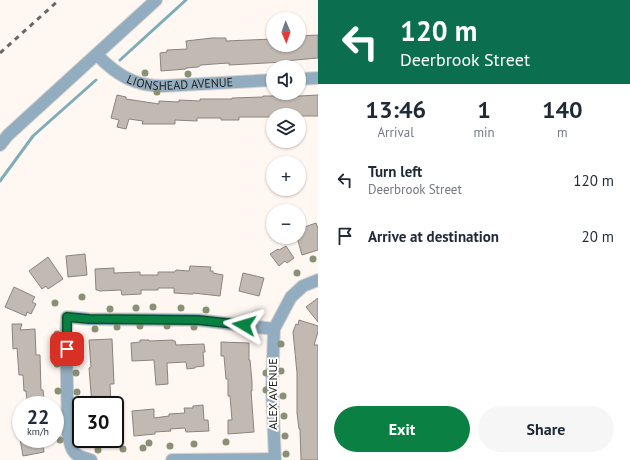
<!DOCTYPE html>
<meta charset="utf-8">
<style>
:root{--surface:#fff;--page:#f6f6f7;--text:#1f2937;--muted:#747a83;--accent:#0b8043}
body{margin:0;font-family:"PT Sans",sans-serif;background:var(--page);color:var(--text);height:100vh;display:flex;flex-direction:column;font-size:15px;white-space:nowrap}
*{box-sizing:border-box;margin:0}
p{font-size:13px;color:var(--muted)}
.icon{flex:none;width:22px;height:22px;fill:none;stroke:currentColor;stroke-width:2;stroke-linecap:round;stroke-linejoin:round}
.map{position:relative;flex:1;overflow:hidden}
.sheet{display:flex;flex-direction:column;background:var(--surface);width:312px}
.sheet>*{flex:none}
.hud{background:#0b6e4f;color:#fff;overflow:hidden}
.needle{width:26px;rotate:178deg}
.fabs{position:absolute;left:266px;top:12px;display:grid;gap:8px}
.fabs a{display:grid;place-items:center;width:40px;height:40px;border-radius:50%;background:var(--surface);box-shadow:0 1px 3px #0004;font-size:20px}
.speed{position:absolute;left:12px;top:396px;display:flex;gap:8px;font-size:20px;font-weight:700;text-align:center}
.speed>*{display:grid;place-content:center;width:52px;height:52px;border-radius:50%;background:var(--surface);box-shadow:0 1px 3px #0004;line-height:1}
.speed small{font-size:10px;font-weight:400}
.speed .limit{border:2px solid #111;border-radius:6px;background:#fff;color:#111}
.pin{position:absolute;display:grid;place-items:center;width:34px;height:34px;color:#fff;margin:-17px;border-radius:8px;box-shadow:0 2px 6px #0006}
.me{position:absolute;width:44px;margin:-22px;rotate:277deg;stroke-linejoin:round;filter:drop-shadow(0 0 3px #0008)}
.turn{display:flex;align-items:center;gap:14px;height:84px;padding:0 16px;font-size:18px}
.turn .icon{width:52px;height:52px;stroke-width:2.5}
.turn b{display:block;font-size:28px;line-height:34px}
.eta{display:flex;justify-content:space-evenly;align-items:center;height:68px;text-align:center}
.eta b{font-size:24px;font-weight:800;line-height:28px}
.button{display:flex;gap:8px;margin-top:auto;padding:8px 16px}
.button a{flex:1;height:46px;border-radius:24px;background:var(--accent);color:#fff;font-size:16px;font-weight:800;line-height:46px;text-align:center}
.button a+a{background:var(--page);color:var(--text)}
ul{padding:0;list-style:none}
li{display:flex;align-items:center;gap:12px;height:56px;padding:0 16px}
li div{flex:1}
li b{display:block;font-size:15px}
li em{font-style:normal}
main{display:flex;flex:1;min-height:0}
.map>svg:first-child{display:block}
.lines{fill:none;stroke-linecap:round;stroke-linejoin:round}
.stream{stroke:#7eacb8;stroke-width:3}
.building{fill:#c2b9b3;stroke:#8c837e}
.minor-casing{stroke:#dcd5d0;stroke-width:14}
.minor{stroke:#92adbf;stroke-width:12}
.rail{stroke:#6b6663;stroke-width:3;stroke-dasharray:5 5;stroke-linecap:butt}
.tree{fill:#899076}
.route-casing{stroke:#07532c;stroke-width:10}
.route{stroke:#0b8043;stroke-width:7}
.labels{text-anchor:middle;stroke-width:4;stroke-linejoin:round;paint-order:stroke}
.street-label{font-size:12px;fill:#262220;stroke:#fff}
</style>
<main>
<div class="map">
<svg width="318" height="460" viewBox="0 0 318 460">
<rect width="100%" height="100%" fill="#fff7f2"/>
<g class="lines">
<g class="stream">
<polyline points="120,60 186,0"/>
<polyline points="0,181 33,136 96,80"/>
</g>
</g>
<g class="building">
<polygon points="318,35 318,58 284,61 284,62 229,65 229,63 214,64 201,65 198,67 186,68 186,69 161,71 160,53 167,52 167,50 187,49 186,41 212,38 226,38 226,41 273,39 273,45 299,45 299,36"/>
<polygon points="117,95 126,97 126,99 159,104 159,101 179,102 179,100 200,101 200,99 232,99 232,98 263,97 263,96 281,96 281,97 318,95 318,116 299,116 299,115 273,115 273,117 239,117 239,120 221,120 221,118 197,118 197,121 175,120 175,124 142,124 143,121 129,119 126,129 117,127 119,120 111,118"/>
<polygon points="316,223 318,229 318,250 302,255 297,237 299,237 299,229"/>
<polygon points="286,246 294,258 287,263 285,261 279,266 270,254 278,249 279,250"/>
<polygon points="85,254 87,275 68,277 66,256"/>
<polygon points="48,257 63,279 48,289 46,286 42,289 29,271"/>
<polygon points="190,266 211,267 210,271 213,271 213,273 223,275 220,296 193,293 193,294 189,294 174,293 174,288 158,288 158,290 141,290 141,294 122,295 121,290 99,291 98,290 96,290 95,269 114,268 114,273 140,272 140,275 158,275 158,272 175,272 176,270 189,271"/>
<polygon points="243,273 264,278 259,296 239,291"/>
<polygon points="14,287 35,297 32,302 36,304 31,314 27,312 26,316 5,307"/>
<polygon points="318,298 318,322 306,307"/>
<polygon points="299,320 318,326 318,332 314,345 318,345 318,460 301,460 300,429 299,429 297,413 297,373 293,332 296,324 298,325"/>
<polygon points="12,324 22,324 20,330 35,329 36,355 40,355 41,390 43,390 44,399 27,400 26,391 24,391 23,375 19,375 17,348 13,349"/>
<polygon points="112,339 114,384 110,384 111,405 92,405 89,368 91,367 89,340"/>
<polygon points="140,340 149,340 149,341 173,340 173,341 175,341 176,345 204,344 205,352 203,352 204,366 195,367 195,368 187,369 186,362 167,363 168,384 156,385 154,360 132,361 131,343 140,342"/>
<polygon points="221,342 249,343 249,360 250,360 252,382 252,391 251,391 254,432 228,434 228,420 232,420 230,396 228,396 228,379 226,379 224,356 221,356"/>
<polygon points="203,405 204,420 208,420 209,431 186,432 185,428 170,429 171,431 155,432 155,434 134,436 132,411 154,409 154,418 169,416 169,414 185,413 184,408 193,408 193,406"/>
<polygon points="20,439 42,439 44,452 23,456"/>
</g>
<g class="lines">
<defs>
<g id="minor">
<path id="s1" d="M97,55c20,20 37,31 66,31l110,-6"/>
<polyline points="299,79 318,78"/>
<polyline points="0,145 8,135 156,0"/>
<path d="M91,460c-19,-5 -19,-8 -23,-26l-2,-99 1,-18 22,2 109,1 76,9"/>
<polyline points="172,460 274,459"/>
<polyline points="275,460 272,388 274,329 291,297 303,286 318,280"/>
</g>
</defs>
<use href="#minor" class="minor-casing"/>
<use href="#minor" class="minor"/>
<polyline class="rail" points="0,53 59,0"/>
</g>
<g class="tree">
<circle cx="145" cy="73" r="3.5"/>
<circle cx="188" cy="74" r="3.5"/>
<circle cx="157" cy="92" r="3.5"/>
<circle cx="313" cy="259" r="3.5"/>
<circle cx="297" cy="273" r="3.5"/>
<circle cx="82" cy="297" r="3.5"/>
<circle cx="55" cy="303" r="3.5"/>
<circle cx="153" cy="307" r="3.5"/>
<circle cx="136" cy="308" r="3.5"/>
<circle cx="181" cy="308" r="3.5"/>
<circle cx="110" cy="309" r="3.5"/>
<circle cx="206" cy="310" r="3.5"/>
<circle cx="140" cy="326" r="3.5"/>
<circle cx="167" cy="326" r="3.5"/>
<circle cx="117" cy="327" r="3.5"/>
<circle cx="194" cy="327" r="3.5"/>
<circle cx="95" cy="329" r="3.5"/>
<circle cx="57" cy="334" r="3.5"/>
<circle cx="281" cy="344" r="3.5"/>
<circle cx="74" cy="347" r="3.5"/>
<circle cx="57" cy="364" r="3.5"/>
<circle cx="281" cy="371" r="3.5"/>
<circle cx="76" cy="373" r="3.5"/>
<circle cx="266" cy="373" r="3.5"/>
<circle cx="266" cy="390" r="3.5"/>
<circle cx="58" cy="391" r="3.5"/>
<circle cx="77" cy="392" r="3.5"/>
<circle cx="283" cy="396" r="3.5"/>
<circle cx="59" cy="413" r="3.5"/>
<circle cx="284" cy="416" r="3.5"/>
<circle cx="285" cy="436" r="3.5"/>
<circle cx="60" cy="440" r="3.5"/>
<circle cx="226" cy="442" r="3.5"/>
<circle cx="149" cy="443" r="3.5"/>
<circle cx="194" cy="444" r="3.5"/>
<circle cx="170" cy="446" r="3.5"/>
<circle cx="143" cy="448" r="3.5"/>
<circle cx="123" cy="449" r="3.5"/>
<circle cx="98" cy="450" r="3.5"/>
<circle cx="286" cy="454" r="3.5"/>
</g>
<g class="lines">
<defs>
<polyline id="route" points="67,349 67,317 89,319 198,320 244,325"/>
</defs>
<use href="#route" class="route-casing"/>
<use href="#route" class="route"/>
</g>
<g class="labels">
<g class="street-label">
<text dy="4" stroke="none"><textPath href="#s1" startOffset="92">LIONSHEAD AVENUE</textPath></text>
<text transform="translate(273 394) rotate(-90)" y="4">ALEX AVENUE</text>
</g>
</g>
</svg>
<div class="fabs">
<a><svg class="needle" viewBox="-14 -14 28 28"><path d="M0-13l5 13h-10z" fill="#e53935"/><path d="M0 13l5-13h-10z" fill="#747a83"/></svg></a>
<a><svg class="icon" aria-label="sound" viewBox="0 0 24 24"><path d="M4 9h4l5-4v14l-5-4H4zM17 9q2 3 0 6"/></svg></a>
<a><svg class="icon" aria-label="layers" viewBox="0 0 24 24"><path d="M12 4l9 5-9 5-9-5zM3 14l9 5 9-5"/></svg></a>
<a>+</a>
<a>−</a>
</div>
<div class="speed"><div>22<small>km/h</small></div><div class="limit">30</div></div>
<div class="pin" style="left:67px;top:349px;background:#d93025"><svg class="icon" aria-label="arrive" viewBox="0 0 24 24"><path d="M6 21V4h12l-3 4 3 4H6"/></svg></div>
<svg class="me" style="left:244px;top:325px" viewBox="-20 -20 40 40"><path d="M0-17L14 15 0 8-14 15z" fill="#0b8043" stroke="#fff" stroke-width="4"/></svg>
</div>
<section class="sheet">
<div class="hud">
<div class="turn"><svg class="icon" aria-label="left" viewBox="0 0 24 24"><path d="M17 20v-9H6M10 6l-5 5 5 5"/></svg><div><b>120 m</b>Deerbrook Street</div></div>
</div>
<div class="eta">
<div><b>13:46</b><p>Arrival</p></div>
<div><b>1</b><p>min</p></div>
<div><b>140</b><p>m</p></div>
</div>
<ul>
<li><svg class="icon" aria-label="left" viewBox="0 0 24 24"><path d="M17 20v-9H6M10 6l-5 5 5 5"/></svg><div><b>Turn left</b><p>Deerbrook Street</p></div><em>120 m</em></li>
<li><svg class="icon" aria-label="arrive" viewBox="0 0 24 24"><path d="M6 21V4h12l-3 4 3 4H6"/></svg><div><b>Arrive at destination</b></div><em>20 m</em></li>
</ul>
<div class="button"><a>Exit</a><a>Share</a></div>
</section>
</main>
